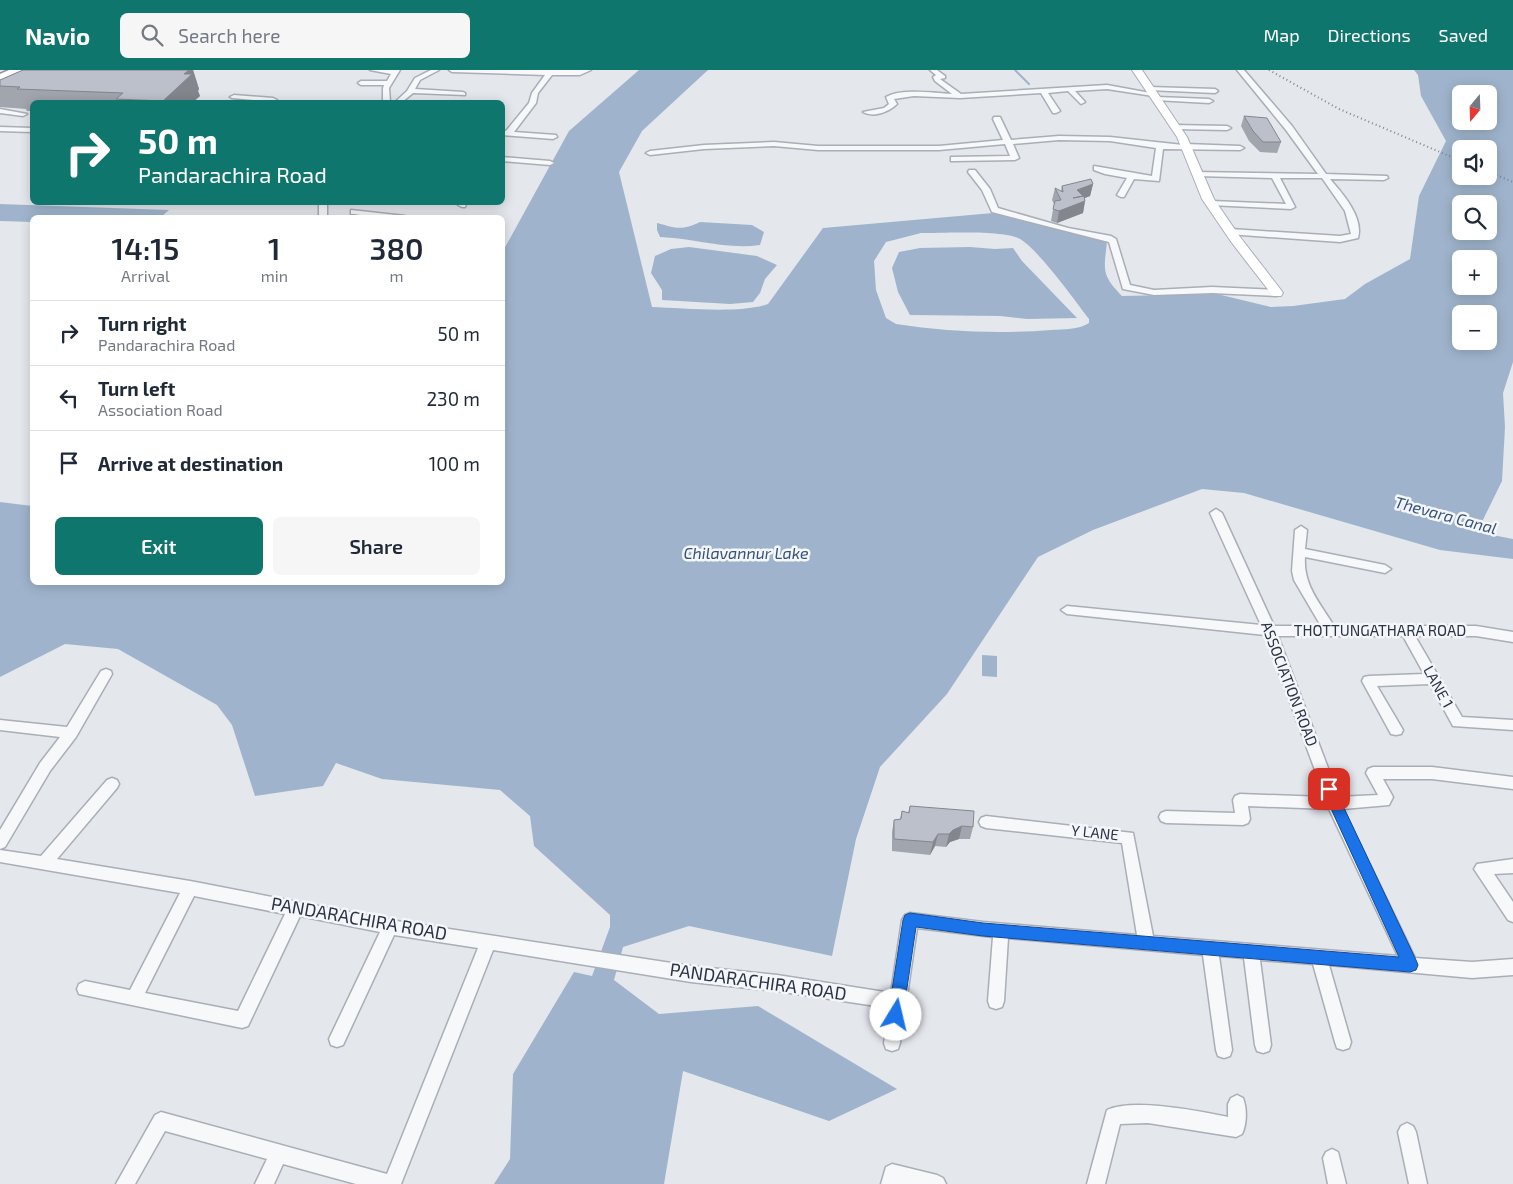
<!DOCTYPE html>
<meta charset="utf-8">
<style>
:root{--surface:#fff;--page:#f6f6f7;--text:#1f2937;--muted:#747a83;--line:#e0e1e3;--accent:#0f766e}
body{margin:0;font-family:"Exo 2",sans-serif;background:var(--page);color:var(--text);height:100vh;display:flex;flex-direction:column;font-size:19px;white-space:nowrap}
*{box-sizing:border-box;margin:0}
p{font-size:16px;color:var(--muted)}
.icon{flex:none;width:28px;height:28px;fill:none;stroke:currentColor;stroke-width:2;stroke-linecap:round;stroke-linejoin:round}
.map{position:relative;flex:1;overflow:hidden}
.side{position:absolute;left:30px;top:145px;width:475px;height:370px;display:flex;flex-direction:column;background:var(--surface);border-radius:8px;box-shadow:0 2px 12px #0003}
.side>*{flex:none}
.hud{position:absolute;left:30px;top:30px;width:475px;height:105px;border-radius:8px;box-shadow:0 2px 12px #0003;background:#0f766e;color:#fff;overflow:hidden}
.needle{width:32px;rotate:199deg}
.controls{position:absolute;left:1452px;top:15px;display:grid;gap:10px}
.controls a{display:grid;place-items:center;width:45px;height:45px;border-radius:8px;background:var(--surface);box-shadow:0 2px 12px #0003;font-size:25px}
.pin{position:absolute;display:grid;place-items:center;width:42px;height:42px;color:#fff;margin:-21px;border-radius:10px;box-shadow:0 2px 8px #0006}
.me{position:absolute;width:55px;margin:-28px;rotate:9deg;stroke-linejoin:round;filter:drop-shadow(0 0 4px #0008)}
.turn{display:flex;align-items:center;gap:18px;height:105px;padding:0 25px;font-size:22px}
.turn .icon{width:65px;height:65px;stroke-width:2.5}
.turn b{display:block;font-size:35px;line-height:42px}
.eta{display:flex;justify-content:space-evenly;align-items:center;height:85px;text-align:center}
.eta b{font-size:30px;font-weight:600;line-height:35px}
.button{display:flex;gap:10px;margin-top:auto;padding:10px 25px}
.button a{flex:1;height:58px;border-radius:8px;background:var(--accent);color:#fff;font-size:20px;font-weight:600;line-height:58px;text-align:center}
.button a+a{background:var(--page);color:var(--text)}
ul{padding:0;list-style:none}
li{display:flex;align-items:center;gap:15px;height:65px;padding:0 25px;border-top:1px solid var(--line)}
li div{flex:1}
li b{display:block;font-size:19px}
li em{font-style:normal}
header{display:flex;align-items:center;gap:30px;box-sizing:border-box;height:70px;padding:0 25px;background:var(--accent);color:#fff}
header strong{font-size:24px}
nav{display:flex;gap:28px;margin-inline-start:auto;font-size:18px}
.search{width:350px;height:45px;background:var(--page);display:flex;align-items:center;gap:12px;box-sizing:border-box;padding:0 18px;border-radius:8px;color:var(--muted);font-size:19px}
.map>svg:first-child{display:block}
.water{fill:#9fb4cc;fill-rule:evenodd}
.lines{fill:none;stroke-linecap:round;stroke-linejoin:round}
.stream{stroke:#9fb4cc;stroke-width:2}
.street-casing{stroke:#a9aeb7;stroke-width:3}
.secondary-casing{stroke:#a9aeb7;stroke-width:2}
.highway-casing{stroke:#8b94a3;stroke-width:3}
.street{fill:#f7f8fa;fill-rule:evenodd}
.secondary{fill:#fff;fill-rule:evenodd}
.highway{fill:#fff;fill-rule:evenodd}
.rail{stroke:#7d8696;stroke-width:2;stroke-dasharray:1 3;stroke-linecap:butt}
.wall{fill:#a1a5ae}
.shaded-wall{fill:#83868d}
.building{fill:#bbc0ca;stroke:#83868d}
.route{fill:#1a73e8;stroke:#114b97}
.labels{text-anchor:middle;stroke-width:5;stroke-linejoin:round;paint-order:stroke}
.street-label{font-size:15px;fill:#2b3445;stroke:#f4f6f9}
.water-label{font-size:16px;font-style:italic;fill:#34527a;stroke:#f4f6f9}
.near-street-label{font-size:18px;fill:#2b3445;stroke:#f4f6f9}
</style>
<header>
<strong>Navio</strong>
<div class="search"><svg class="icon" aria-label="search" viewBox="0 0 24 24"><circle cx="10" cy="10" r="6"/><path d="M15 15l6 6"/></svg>Search here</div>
<nav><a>Map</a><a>Directions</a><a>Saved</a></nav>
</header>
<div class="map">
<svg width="1513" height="1114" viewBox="0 0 1513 1114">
<rect width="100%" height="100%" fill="#e4e7ec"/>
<g class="water">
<path d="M639,0h69l-66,61 -23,41 33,135c30,1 89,7 116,-3l55,-76 170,-15 114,28c-3,30 -6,33 15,55l95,-2 54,13 22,-1 52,-7 20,-15 45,-25 9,-63 27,-55 -25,-45 -3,-21 -4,-5h99v292l-10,31 2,34 -3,54 -25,51 36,7v20l-73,-9 -196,-57 -42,-4 -109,41 -55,27 -91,137 -67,73 -24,72 -24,117 -143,-30 -66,21 -9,33 45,34 99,-8 139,83 -68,32 -146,-50 -19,113h-170l16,-25 3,-85 61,-102 18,4 18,-49v-12l-76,-69 -4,-30 -30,-26 -118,-11 -46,-16 -13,23 -68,10 -23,-71 -15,-20 -99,-56 -53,-5 -65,33v-175l32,4v76h470l1,-331 66,-120zM1461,24h28v27h-28zM1461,79h28v27h-28zM1461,134h28v27h-28zM921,163c21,0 80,-3 97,5 18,8 58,64 71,81v4c-11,7 -25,6 -38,7 -51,4 -104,2 -155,-6l-10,-6 -10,-28 -2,-29 12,-19zM1461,189h28v27h-28zM1461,244h28v27h-28z"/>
<polygon points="0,134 169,140 161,147 32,148 32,152 0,151"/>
<path d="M700,152l52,3 12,7 -4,13c-33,5 -67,-7 -100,-8l-3,-7v-7c19,5 24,8 43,-1z"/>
<polygon points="689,177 757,186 777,195 765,209 760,223 753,232 730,234 662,230 662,220 651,203 655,186 671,179"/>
<polygon points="970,177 995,179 1013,178 1022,191 1077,248 1027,249 1000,246 910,245 898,222 892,198 899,182 920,178"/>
<polygon points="982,585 997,586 997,607 982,606"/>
</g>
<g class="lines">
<polyline class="stream" points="1015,0 1029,14"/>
<defs>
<g id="street">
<polygon points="370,0 400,0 389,18 390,32 383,32 383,18 384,15 361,15 358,13 361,11 387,11 391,4"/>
<polygon points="431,0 439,0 420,10 415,19 463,22 465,23 465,25 413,23 402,32 395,32 407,21 415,8"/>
<polygon points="449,0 591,0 580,5 552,5 538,23 536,33 514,62 556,65 557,67 553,69 502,65 502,61 506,61 529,33 532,23 545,5 452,2"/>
<path d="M930,0h7l8,6v2l-5,1 21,15 146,-9 49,9 -3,2 -46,-7 -32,2 10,11 -4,2 -13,-13 -20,2 12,18 -4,2h-3l-12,-20 -81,5 -46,-2 -20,3 3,5c-8,8 -24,14 -34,8l21,-4 5,-4 -3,-7c15,-9 49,-4 66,-3l-17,-13 -2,-4 3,-2z"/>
<path d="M1237,0h7l48,56 34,48 61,2 1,2 -4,2 -54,-1c12,14 34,38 28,59l-18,4 -112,-8v-4l3,-1 109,7 11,-2 -6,-23 -23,-33h-42l15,29 -4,2 -82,-4 -1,-2 4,-2 74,3 -14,-26 -75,-2h-3v-4l124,2 -32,-44z"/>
<polygon points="1150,17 1215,19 1218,21 1215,23 1148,20 1147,19"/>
<polygon points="234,25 273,28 277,30 274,32 232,28 230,27"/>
<polygon points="1157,27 1209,29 1213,31 1209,33 1155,30 1155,28"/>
<polygon points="0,39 27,44 23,46 0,43"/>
<polygon points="994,47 1000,47 1011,70 1059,66 1110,67 1183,75 1186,74 1240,76 1244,78 1240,80 1163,79 1159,111 1134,109 1124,127 1121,127 1117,125 1127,108 1105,104 1094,100 1094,96 1152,106 1156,78 1110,71 1059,70 1013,74 1019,88 1015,90 954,91 951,91 951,87 1010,86 1005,74 939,80 818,80 774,76 704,79 650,85 646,83 650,81 704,75 774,72 818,76 939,76 1003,70 993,49"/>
<polygon points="1172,55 1227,56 1231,58 1227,60 1175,59 1171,57"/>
<polygon points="0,57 32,58 32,62 0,61"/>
<polygon points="502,87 550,91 554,93 550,95 502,91"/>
<polygon points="969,100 975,100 990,119 998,138 1068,158 1111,166 1116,169 1130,215 1154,220 1212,217 1277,220 1282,223 1277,226 1212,223 1154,225 1123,219 1109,172 992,142 982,120 968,102"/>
<rect x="319" y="132" width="8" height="16"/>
<polygon points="459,132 467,132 465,137 462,137 458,135"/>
<polygon points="351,140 405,146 409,148 380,148 354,144 351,144"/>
<path d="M1216,439l6,4 52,113h47l-27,-46 -2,-9 3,-41 6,-4 6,4 -2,19 80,16 6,4 -6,4 -80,-16c-2,28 15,46 29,69h142l37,6v10l-37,-6h-61l47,81 51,3v10l-60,-4 -23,-42 -53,2 26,44 -2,4 -5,1 -5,-1 -29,-53 2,-4 5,-1 55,-2 -21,-38h-125l61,161 39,-2 -12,-22 2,-4 5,-2h59l81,10v12l-81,-10h-49l10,18 -4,8 -46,4 72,149 57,4 41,-3v16l-41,3 -143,-13 22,77 -2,6 -6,2 -6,-2 -2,-6 -22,-78 -53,-4 11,85 -2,6 -6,2 -6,-2 -2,-6 -11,-87 -25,-2 13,94 -2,6 -6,2 -6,-2 -2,-6 -13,-95 -195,-17 -4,63 -2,6 -6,2 -6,-2 -2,-6 5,-64 -76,-9 -17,115 -2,6 -6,2 -6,-2 -2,-6 5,-35 -112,-17 -86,-9 -198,-32 -92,234h-45l-73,-20 -9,20h-19l12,-25 -102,-28 -30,53h-19l39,-69 6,-3 226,62 91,-226 -84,-13 -51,110 -6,2 -6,-2 -2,-6 51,-107 -80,-16 -52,110 -6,2 -163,-34 -2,-5 2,-5 6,-3 45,9 50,-97 -180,-31v-12l41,6 66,-76 5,-2 5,2 2,4 -2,4 -60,71 133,22 200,39 301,46 86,9 114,18 11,-73 3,-5 5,-2 73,9 154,13 -15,-92 -136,-15 -5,-2 -2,-4 2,-4 5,-2 147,17 20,103 245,20 -69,-147 -81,-3 2,13 -2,4 -5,2 -77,-2 -5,-2 -2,-4 2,-4 5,-2 69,2 -2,-13 2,-4 5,-2 85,3 -60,-162 -198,-21 -6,-4 6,-4 194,19 -51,-112zM194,826l91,18 -47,97 -93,-18z"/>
<polygon points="106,599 111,601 112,604 76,667 50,701 5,777 0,779 0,760 40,693 60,667 0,660 0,650 67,657 101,601"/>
<polygon points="1513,789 1513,803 1494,804 1513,832 1513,852 1508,850 1474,799 1477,794"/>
<path d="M1237,1025l6,3c4,10 4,26 -1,36l-6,3 -88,-14 -28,1 -15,60h-18l20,-74c27,-12 91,1 121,7v-13l3,-6z"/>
<polygon points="1407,1053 1413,1056 1416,1062 1427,1114 1409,1114 1398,1062 1401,1056"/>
<polygon points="1332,1079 1338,1082 1346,1114 1328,1114 1323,1088 1326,1082"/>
<polygon points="892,1094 937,1105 943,1108 946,1114 881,1114 886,1097"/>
</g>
<polygon id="secondary" points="1132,0 1142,0 1187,67 1214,129 1240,167 1281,220 1283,223 1281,226 1273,226 1232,173 1202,129 1177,67"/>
<polygon id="highway" points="9,0 24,0 0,13 0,4"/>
</defs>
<use href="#street" class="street-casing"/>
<use href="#secondary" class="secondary-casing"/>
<use href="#highway" class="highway-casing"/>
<use href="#street" class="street"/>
<use href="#secondary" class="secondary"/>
<use href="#highway" class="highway"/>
<g class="rail">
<polyline points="1269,0 1339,39 1461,91"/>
<polyline points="1489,102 1513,112"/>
</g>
</g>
<g class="wall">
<polygon points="23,0 193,0 199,19 198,21 200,26 193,32 32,32 32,41 27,41 26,39 0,37 0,10"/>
<polygon points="1244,46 1281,72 1277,83 1260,82 1249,71 1241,56"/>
<polygon points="1093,114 1090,126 1085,128 1085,131 1083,143 1057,153 1051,151 1054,134 1052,130 1055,118 1061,121 1062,116"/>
<polygon points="910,736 973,757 970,769 959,769 950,772 946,777 935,776 930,785 892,781 892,762 894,750 900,749 902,741 908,743"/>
</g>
<g class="shaded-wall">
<polygon points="189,0 193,0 199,19 198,21 200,26 193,32 164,32 163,31 184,4"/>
<polygon points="1093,114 1090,126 1082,129 1085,131 1083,143 1057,153 1059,141 1077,120"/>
<polygon points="962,756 959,769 950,772 946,777 949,764 953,760"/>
<polygon points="938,764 935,776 930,785 933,772"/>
</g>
<g class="building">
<polygon points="23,0 189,0 184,4 192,4 163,31 116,29 123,23 17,19 20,17 0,16 0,10"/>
<polygon points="1244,46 1267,48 1281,72 1263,72 1253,61"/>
<polygon points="1091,109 1093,114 1077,120 1083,126 1073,128 1084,126 1085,131 1059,141 1053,139 1055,131 1061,130 1055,118 1063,122 1062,116"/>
<polygon points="910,736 974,741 973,757 962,756 953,760 949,764 938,764 933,772 894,769 894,750 901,749 902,741 909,743"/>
</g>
<polygon class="route" points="1329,714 1333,715 1335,719 1416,890 1418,895 1416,900 1410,902 983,866 916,857 903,945 901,951 896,953 890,951 888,945 903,850 905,845 910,843 983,853 1399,887 1322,719 1324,715"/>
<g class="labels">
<g class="street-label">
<text x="1380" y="566">THOTTUNGATHARA ROAD</text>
<text transform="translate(1289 614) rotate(69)" y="5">ASSOCIATION ROAD</text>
<text transform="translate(1438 617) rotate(61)" y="5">LANE 1</text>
<text transform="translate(1095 763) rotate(6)" y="5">Y LANE</text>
</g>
<g class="water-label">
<text transform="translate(1446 445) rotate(15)" y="6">Thevara Canal</text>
<text x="746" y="489">Chilavannur Lake</text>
</g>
<g class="near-street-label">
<text transform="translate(359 849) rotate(10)" y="6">PANDARACHIRA ROAD</text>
<text transform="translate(758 912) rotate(8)" y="6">PANDARACHIRA ROAD</text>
</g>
</g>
</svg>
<div class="controls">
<a><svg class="needle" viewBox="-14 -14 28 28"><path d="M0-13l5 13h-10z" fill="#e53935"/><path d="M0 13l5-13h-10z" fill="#747a83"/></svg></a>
<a><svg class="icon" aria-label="sound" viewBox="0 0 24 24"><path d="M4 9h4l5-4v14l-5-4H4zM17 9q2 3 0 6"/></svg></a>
<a><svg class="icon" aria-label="search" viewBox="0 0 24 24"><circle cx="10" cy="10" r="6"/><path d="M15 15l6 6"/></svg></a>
<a>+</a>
<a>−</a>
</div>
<div class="pin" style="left:1329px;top:719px;background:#d93025"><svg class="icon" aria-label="arrive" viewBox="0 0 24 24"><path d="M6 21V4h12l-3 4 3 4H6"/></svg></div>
<svg class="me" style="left:896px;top:945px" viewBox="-20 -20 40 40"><circle r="19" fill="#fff"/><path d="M0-13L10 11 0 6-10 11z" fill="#1a73e8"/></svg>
<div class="hud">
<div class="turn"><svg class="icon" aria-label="right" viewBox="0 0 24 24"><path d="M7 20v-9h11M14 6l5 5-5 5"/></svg><div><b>50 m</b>Pandarachira Road</div></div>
</div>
<section class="side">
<div class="eta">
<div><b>14:15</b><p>Arrival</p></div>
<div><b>1</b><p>min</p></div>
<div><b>380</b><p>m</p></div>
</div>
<ul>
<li><svg class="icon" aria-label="right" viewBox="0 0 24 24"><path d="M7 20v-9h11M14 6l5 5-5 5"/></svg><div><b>Turn right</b><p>Pandarachira Road</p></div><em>50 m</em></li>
<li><svg class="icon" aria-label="left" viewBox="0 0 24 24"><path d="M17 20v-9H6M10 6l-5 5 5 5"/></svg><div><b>Turn left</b><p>Association Road</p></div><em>230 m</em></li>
<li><svg class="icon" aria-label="arrive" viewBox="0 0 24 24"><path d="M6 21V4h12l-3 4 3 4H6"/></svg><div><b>Arrive at destination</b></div><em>100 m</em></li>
</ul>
<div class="button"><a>Exit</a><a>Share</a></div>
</section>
</div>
